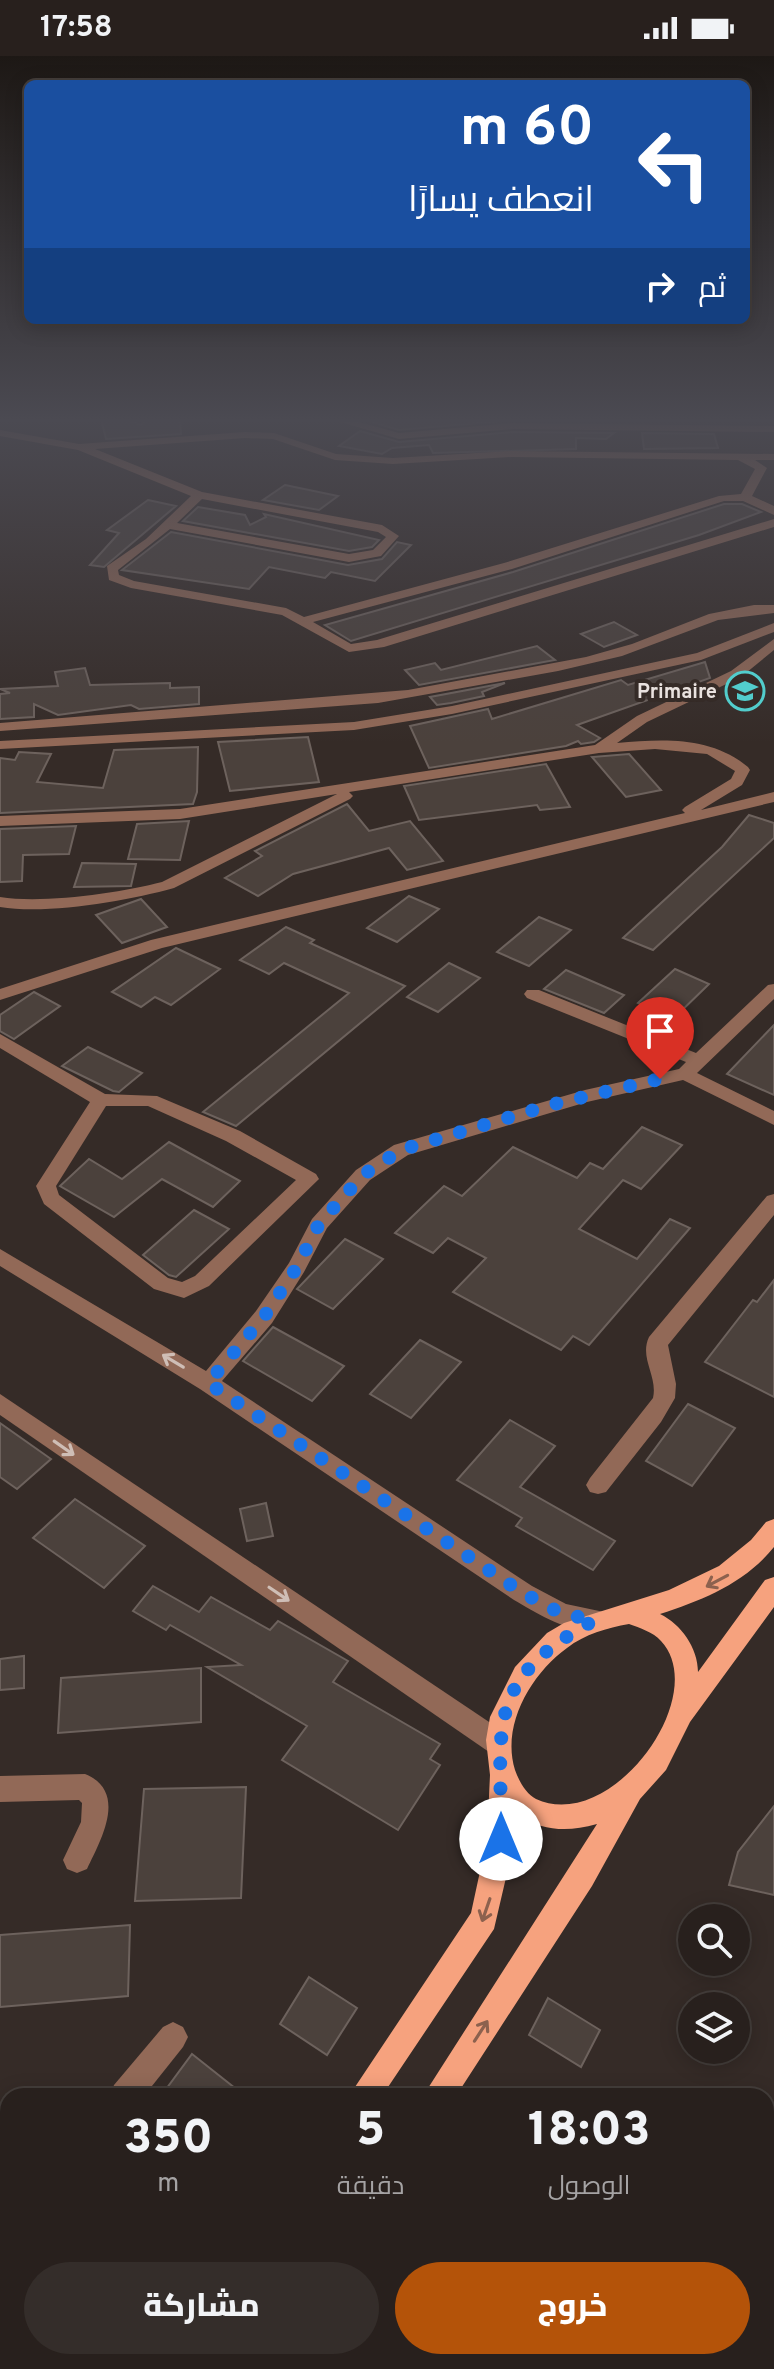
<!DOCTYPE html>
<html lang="ar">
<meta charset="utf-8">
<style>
:root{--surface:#28201d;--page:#342d2a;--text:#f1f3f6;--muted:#a5a3a4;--line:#443e3b;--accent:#b45309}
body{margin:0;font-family:Overpass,Cairo,sans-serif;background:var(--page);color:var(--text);direction:rtl;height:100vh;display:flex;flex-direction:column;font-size:30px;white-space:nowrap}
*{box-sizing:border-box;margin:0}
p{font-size:26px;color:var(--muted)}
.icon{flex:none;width:44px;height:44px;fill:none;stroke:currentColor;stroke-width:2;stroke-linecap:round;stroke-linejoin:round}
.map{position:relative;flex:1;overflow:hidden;direction:ltr}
.panel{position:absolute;left:0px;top:2032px;width:774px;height:282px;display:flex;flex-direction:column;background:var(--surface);border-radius:24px 24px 0 0;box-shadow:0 4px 20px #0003,0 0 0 2px var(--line);direction:rtl}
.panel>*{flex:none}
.guide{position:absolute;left:24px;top:24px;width:726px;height:244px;border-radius:12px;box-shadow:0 4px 20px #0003,0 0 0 2px var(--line);direction:rtl;background:#1a4fa0;color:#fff;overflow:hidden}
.fabs{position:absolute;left:678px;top:1848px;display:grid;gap:16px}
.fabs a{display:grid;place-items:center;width:72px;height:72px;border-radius:50%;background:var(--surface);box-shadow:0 4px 20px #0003,0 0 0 2px var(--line);font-size:40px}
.pin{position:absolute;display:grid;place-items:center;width:68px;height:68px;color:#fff;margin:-82px -34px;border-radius:50% 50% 50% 0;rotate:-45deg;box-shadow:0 0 8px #0007}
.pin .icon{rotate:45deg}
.me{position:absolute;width:88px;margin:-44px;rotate:0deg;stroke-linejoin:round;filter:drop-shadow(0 0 6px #0008)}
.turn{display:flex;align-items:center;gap:28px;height:168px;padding:0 24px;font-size:36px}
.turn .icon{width:104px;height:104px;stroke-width:2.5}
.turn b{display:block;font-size:56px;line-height:68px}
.then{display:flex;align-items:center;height:76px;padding:0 24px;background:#0003;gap:16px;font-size:30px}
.eta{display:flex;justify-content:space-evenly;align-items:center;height:136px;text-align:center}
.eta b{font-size:48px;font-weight:800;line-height:56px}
.action{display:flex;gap:16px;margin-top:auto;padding:16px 24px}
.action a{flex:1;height:92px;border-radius:48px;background:var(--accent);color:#fff;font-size:32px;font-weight:800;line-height:92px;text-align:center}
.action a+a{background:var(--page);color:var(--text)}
.status{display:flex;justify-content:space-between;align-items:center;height:56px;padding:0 40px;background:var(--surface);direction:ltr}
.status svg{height:22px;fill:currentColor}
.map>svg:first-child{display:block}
.building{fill:#4b413c;stroke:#6d625d;stroke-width:2}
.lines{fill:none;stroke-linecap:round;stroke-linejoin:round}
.minor{fill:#926957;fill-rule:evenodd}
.major{fill:#f6a27e;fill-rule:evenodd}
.oneway{stroke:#cfbeb6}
.oneway2{stroke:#8c614e}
.route{stroke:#1a73e8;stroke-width:14;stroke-dasharray:0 25.2}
.labels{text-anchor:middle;stroke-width:8;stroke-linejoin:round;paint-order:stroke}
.far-poi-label{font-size:20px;font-weight:bold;fill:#e9e2df;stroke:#352b27;text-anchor:end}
</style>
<div class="status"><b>17:58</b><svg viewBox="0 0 49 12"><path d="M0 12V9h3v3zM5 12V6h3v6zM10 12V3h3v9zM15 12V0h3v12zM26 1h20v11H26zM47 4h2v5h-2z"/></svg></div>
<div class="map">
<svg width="774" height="2313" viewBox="0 0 774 2313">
<rect width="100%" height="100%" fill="#352b27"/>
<g class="building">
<polygon points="101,363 125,363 141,369 150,363 180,363 181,378 106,383"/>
<polygon points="377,363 635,363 513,364 399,374 372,366"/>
<polygon points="360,375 399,386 513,376 614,377 606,383 576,382 576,393 433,397 429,389 392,392 382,398 339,390"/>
<polygon points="642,377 714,378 718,392 644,393"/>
<polygon points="285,429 338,440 319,454 263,444"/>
<polygon points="148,444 176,450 104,511 90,509 119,477 107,474"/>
<polygon points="724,448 742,448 761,456 699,479 351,585 325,569 513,516"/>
<polygon points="198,451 245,459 250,469 266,461 264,458 379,484 372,491 349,495 183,465"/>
<polygon points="171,476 348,509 382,503 397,486 411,489 375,525 331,516 325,522 269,511 249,533 122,514"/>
<polygon points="614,566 637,579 604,591 581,578"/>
<polygon points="537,590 555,604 419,629 405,614 435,607 441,614"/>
<polygon points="705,606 710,622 577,669 600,682 594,686 581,688 578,685 566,690 429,712 410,670 488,653 492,663 621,624 628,629"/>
<polygon points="85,612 90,629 170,627 170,632 199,631 199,648 139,653 131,649 58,659 34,648 34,661 0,663 0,638 10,637 0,633 58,630 55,616"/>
<polygon points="505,627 482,636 484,640 451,647 437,649 430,641"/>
<polygon points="308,681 319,726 230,735 218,686"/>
<polygon points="198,691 197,736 193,748 0,757 0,702 15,704 19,696 51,698 37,726 103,732 114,694"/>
<polygon points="629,698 661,734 626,741 592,701"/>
<polygon points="546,708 570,751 540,754 537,749 419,764 404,730"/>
<polygon points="347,748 369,775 410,765 443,805 407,814 389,792 293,818 258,840 225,822 262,800 255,795"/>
<polygon points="749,759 774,767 774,782 653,894 623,882 722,791"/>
<polygon points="189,765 180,804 128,803 137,768"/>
<polygon points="76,770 69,798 23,799 22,825 0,826 0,773"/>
<polygon points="82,807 136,808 131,830 74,831"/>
<polygon points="409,840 439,853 397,886 367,872"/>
<polygon points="141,843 167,871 122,887 96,859"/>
<polygon points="539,861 571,874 529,910 497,896"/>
<polygon points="286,871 314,884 310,887 405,930 236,1070 203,1056 349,937 284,907 269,918 240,904"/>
<polygon points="176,892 220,913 171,949 155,941 141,951 112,936"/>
<polygon points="449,907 480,922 438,956 407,941"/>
<polygon points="675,913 709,928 673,963 638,947"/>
<polygon points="566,914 624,939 604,957 544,933"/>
<polygon points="34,936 60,950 14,983 0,975 0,959"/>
<polygon points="774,969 774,1039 727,1018"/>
<polygon points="88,991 142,1017 119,1036 113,1035 62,1010"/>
<polygon points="642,1071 682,1089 641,1133 623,1124 579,1173 637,1203 670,1163 690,1172 589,1289 573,1280 561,1294 453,1236 486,1202 448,1182 433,1197 395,1177 444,1130 462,1140 513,1091 577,1122 590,1107 603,1113"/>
<polygon points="169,1086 240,1125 213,1151 162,1123 114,1161 60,1130 89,1103 122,1123"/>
<polygon points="194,1154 229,1173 176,1221 169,1219 143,1199"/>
<polygon points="345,1183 383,1203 333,1253 297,1233"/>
<polygon points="774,1224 774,1341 705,1306 753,1244 757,1246"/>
<polygon points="273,1271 344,1310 312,1345 243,1305"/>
<polygon points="420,1284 461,1306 411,1362 370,1338"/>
<polygon points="688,1348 735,1372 692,1430 646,1405"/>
<polygon points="510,1364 555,1390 520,1431 615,1485 593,1514 516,1470 522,1462 457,1424"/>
<polygon points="0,1367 51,1403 17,1433 0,1421"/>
<polygon points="75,1443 145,1490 104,1532 33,1482"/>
<polygon points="266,1447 273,1480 247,1485 240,1453"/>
<polygon points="153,1530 199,1556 211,1541 270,1574 278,1565 348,1605 333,1626 440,1688 430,1703 440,1709 398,1774 282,1704 307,1670 207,1611 241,1609 170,1569 166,1574 133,1555"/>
<polygon points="24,1600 24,1632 0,1634 0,1603"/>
<polygon points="201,1612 201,1666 58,1677 61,1622"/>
<polygon points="246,1731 241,1842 135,1845 144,1733"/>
<polygon points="774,1750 774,1839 729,1829 738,1796"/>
<polygon points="130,1869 128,1940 0,1951 0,1879"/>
<polygon points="309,1921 357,1952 327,1999 280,1968"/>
<polygon points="548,1942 600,1974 581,2011 529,1979"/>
<polygon points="192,1998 245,2040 161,2040"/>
</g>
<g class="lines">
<g class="minor">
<polygon points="128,363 147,363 142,366"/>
<polygon points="330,363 348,363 399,377 513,367 774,370 774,376 513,373 399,383"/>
<path d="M0,374l79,14 166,-12 29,1 62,21 57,4 119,-7 262,3v6h-19l12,8 -15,28 22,10v9l-31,-14h-19l-212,68 -199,53 38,22 26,-4 397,-121v8l-390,120 -35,5 -67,-37 -151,-27 -22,-8 -2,-14 39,-27 45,-43 -113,-46 -78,-14zM245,382l28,1 62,21 58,4 119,-7 226,3 17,9 -14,25 -22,2 -215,67 -200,54 -18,-9 -152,-27 -15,-6 -1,-5 52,-41 179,33 32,-6 18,-20 -17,-11 -180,-33 -107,-43zM202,443l176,33 8,5 -13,13 -24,4 -172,-31z"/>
<polygon points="754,549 774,549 774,557 718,564 622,600 558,615 378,647 0,675 0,667 408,634 586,601 632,588 709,558"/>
<polygon points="774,567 774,576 701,604 452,658 354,674 0,693 0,685 354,666 452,650 697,597"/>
<path d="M774,583v11l-33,27 -94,45 -30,21c47,-4 93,-7 131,24l2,3 -8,15 -41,25 73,-18v10l-612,146 -162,52v-11l151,-49 534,-127 -3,-3 3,-3 46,-28 4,-8 -28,-17 -52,-5 -56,4 -250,39 4,4 -3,3 -176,89c-47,13 -127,27 -174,19v-10c43,7 120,-4 162,-15l175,-88 -157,25 -180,7v-10l180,-7 415,-64 42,-29 94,-45z"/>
<path d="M774,928v15l-77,74 77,38v14l-91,-45 -96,22 -179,53 -38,25 -43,48 -23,44 -32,51 -50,58 310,205 34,18 38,8 3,8 -3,8c-30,10 -65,-14 -90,-28l-314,-211 -200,-123v-17l206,122 50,-60 33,-48 23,-44 44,-49 38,-25 191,-55 94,-21 7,-7 -159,-64 -3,-4 3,-4h12l157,63 72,-68z"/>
<path d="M0,978l105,60 52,2 83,35 76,43 3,5 -110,107 -25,12 -30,-9 -110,-85 -8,-18 54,-84 -90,-54zM106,1050h42l78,35 70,39 -101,96 -13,6 -14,-4 -109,-83 -3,-9z"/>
<path d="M774,1138v21l-106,130 8,39 -1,14 -14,24 -55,70 -8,2 -8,-2 -4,-7 4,-7 63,-80c5,-22 -14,-40 -4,-61l118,-141z"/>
<polygon points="0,1338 507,1678 511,1687 507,1696 498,1699 489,1696 0,1359"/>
<path d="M85,1718c44,18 15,67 2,95l-10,4 -10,-4 -4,-9 18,-38 1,-19 -3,-3 -79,2v-26z"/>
<polygon points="173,1966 183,1971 188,1981 183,1991 144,2040 110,2040 114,2029 163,1971"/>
<polygon points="8,2168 8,2207 0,2210 0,2171"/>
<polygon points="774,2269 774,2303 766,2305 766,2271"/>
<polygon points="658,2306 716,2306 713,2313 655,2313"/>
</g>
<g class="major">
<path d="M774,1463v28c-29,36 -71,53 -114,67 21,10 38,34 38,58l67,-92 9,-3v30l-84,115 -24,48 -26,29 -48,87 -136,210h-33l174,-272c-32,9 -52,6 -82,-8v23l-21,90 -112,167h-33l122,-183 16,-74 3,-64 -4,-35 4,-23 25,-50 32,-34 17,-10 105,-33 50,-24 32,-26 15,-18zM629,1568c11,4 24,8 32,17 51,55 -50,193 -125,158 -10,-5 -17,-18 -21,-29 -14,-45 16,-96 52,-122 18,-14 40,-20 62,-24z"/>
<polygon points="166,2306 201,2306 198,2313 163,2313"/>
<polygon points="245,2306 280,2306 277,2313 242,2313"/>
</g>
</g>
<defs><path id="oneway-shaft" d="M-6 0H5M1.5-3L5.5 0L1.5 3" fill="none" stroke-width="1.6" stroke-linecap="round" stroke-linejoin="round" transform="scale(2)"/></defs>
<g class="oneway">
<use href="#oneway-shaft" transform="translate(173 1305) rotate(-149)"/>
<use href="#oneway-shaft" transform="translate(64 1392) rotate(35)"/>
<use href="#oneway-shaft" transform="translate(279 1538) rotate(34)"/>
</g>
<g class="oneway2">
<use href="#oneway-shaft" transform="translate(717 1525) rotate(152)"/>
<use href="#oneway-shaft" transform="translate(486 1854) rotate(109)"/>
<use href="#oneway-shaft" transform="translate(481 1975) rotate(-57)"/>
</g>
<linearGradient id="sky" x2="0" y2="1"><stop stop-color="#1d1815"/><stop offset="0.53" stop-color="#4b4a52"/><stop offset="1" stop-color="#4b4a52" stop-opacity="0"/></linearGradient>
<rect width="774" height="687" fill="url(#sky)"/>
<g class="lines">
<path class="route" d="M501,1783c1,-112 -19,-158 94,-219l-33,-6 -39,-21 -315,-210 56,-66 33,-50 22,-43 44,-49 38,-25 153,-46 106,-25"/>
</g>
<defs>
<symbol id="school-ring" viewBox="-11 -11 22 22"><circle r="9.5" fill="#352b27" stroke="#52cdcc" stroke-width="1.5"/><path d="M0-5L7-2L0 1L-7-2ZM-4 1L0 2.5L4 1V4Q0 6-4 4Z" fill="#52cdcc"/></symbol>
</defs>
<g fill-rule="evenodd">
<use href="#school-ring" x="723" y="613" width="44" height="44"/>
</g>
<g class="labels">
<g class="far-poi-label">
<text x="717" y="642">Primaire</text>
</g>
</g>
</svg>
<div class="fabs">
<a><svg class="icon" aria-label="search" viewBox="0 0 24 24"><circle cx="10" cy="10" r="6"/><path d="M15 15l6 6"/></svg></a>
<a><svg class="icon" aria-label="layers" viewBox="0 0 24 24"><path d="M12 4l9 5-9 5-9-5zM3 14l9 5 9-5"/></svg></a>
</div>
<div class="pin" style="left:660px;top:1023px;background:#d93025"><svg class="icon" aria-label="arrive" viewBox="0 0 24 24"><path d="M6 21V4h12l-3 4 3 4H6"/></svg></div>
<svg class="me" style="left:501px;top:1783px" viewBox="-20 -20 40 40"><circle r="19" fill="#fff"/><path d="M0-13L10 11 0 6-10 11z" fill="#1a73e8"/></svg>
<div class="guide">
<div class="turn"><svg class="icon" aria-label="left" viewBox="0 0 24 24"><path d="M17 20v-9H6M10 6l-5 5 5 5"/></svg><div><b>60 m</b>انعطف يسارًا</div></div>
<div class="then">ثم<svg class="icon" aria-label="right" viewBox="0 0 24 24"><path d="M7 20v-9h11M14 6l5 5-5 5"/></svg></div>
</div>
<section class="panel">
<div class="eta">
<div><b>18:03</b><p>الوصول</p></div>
<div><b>5</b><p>دقيقة</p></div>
<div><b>350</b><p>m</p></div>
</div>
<div class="action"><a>خروج</a><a>مشاركة</a></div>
</section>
</div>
